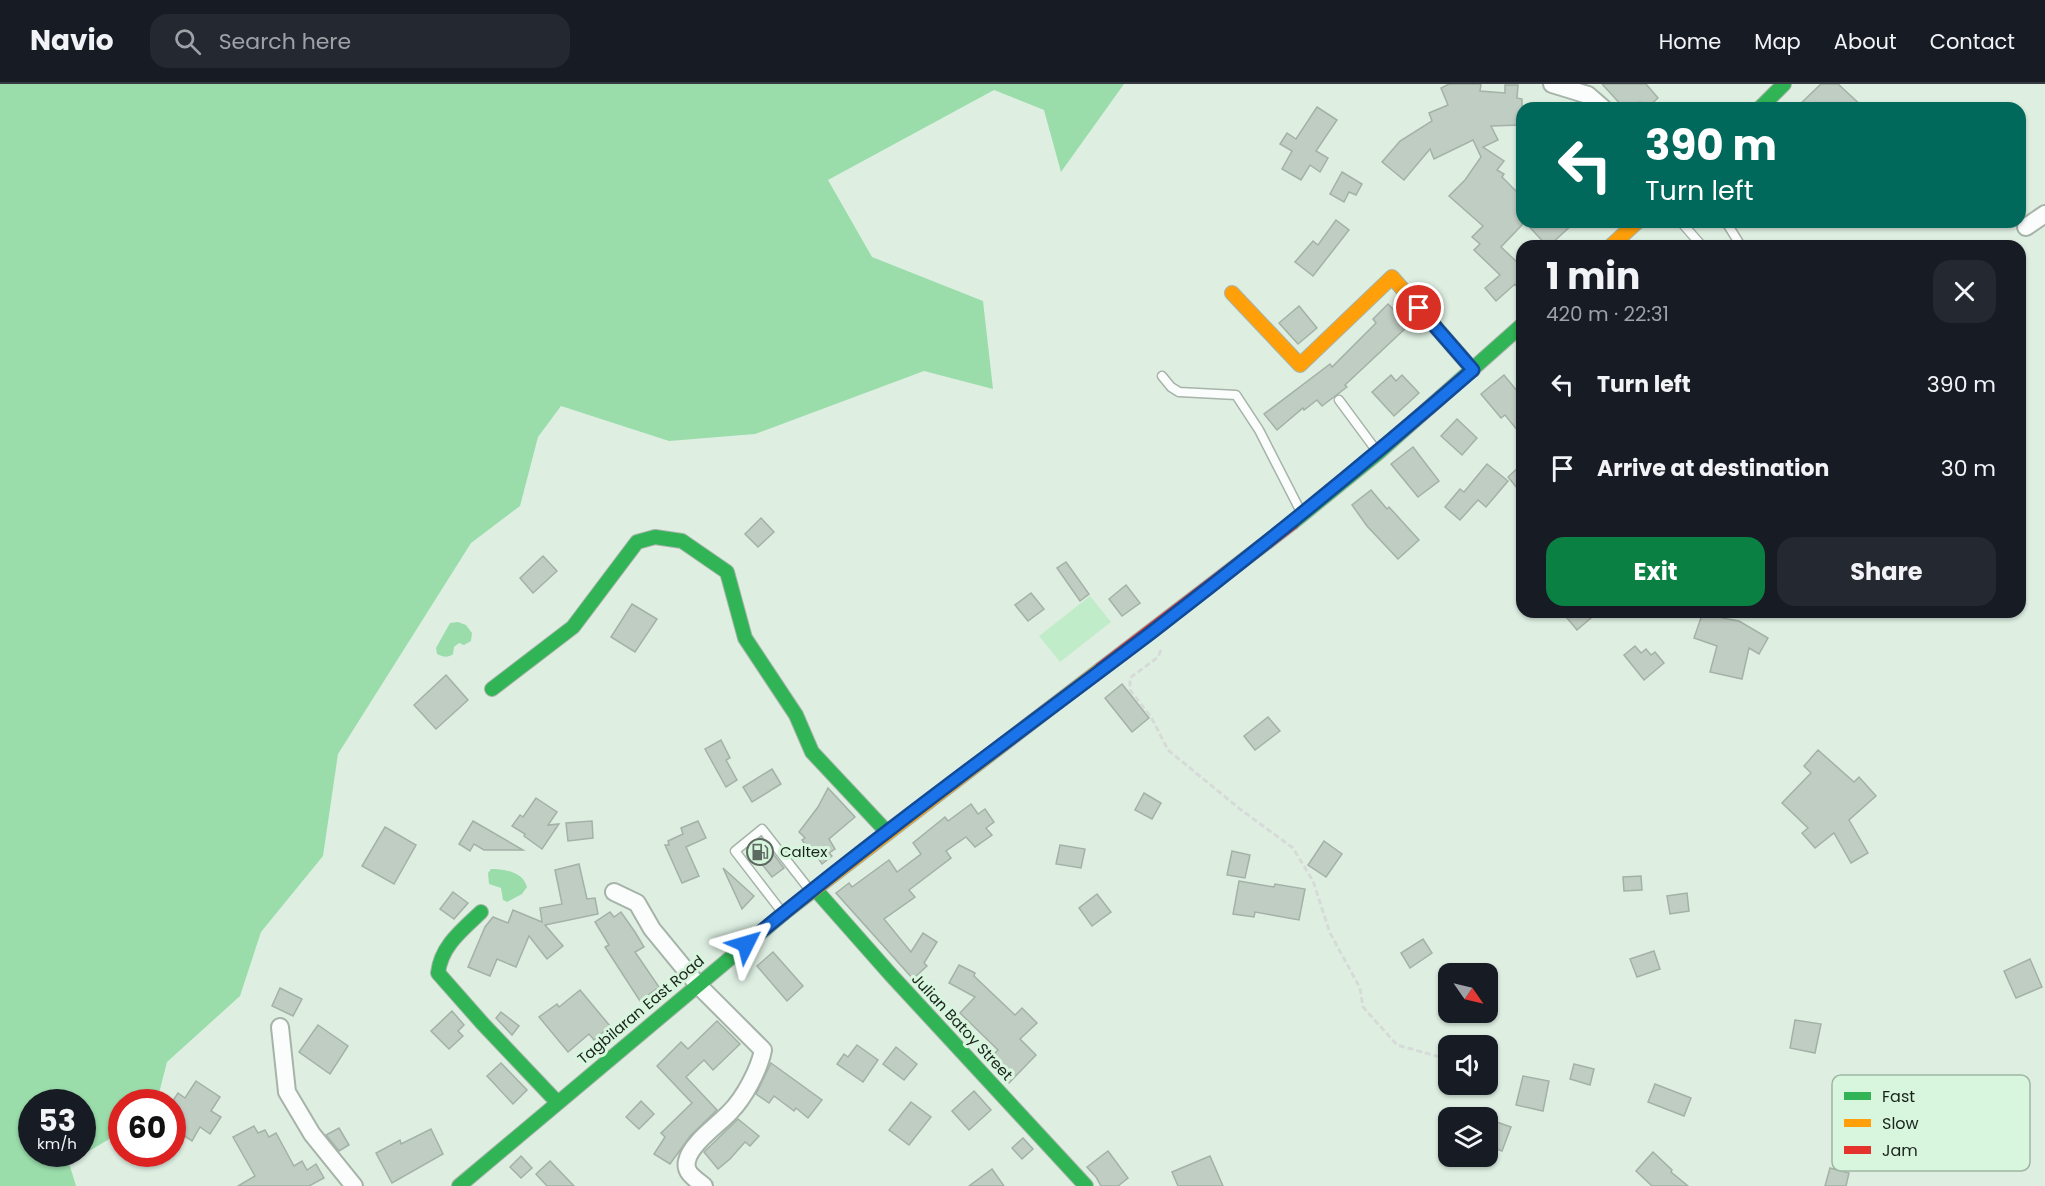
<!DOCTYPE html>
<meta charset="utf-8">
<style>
:root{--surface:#171b24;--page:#242831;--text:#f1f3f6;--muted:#9ea1a6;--line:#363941;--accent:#0b8043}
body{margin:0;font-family:Poppins,sans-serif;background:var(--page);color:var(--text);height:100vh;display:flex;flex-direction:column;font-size:22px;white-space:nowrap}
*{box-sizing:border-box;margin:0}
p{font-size:20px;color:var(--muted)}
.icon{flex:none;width:33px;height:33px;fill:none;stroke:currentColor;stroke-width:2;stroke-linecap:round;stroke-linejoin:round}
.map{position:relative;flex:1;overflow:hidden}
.sheet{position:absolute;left:1516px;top:156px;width:510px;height:378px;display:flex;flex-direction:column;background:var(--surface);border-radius:18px;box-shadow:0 2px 4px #0004}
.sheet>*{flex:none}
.top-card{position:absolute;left:1516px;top:18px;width:510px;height:126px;border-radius:18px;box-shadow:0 2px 4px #0004;background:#00695c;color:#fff;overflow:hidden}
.needle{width:39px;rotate:124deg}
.tools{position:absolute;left:1438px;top:879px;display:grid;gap:12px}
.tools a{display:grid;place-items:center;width:60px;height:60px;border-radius:12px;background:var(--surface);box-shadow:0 2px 4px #0004;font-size:30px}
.speed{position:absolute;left:18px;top:1005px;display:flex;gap:12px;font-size:30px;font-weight:700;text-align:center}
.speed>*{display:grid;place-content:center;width:78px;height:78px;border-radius:50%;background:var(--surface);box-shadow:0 2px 4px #0004;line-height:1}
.speed small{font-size:15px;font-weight:400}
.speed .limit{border:9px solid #d22;background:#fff;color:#111}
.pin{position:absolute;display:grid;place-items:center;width:51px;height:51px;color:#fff;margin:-26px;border:3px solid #fff;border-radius:50%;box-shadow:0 2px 6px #0007}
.me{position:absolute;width:66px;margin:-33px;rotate:50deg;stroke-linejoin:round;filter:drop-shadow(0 0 4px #0008)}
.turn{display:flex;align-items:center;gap:21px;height:126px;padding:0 30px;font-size:27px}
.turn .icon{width:78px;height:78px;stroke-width:2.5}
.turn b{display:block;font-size:42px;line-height:51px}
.round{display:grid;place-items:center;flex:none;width:63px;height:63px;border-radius:18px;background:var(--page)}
.head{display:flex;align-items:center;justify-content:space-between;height:102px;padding:0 30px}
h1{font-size:36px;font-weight:700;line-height:45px}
.cta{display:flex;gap:12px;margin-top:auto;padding:12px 30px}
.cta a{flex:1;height:69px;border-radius:18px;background:var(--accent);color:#fff;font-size:24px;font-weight:700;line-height:69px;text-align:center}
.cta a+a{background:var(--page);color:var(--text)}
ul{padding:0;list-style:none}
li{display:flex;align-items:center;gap:18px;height:84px;padding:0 30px}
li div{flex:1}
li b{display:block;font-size:22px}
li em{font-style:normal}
header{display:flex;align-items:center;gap:36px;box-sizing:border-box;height:84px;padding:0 30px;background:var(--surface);border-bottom:2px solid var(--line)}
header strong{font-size:28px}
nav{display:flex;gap:33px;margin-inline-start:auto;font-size:21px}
.search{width:420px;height:54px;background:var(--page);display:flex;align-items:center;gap:15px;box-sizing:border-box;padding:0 21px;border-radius:18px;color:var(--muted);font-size:22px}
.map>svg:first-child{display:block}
.green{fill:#c1ecca}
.water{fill:#9addab;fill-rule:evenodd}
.building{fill:#c0cdc3;stroke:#a4b1a7;stroke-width:1.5}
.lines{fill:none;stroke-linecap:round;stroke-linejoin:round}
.lane-casing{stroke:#a6b3a9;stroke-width:11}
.street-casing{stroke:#a6b3a9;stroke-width:20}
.fast-casing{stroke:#a6b3a9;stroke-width:16}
.slow-casing{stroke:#a6b3a9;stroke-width:16}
.jam-casing{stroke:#a6b3a9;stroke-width:16}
.path{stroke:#d6dbd8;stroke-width:3;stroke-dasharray:6 3;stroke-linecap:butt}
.lane{stroke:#fafdfb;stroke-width:8}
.street{stroke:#fafdfb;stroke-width:16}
.fast{stroke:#30b455;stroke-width:14}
.slow{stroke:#ff9f0a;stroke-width:14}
.jam{stroke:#e5322d;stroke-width:14}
.route-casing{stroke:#114b97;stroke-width:15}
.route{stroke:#1a73e8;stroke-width:10}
.labels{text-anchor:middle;stroke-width:6;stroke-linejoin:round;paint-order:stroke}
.poi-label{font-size:15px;fill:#18231b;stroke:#d8f5de;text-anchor:start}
.street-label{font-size:15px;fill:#18231b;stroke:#d8f5de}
.key{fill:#d8f5de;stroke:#9eb6a4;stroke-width:1.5}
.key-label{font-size:16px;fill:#18231b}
</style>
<header>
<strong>Navio</strong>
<div class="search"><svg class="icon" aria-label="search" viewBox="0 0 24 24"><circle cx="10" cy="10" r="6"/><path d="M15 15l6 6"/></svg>Search here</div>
<nav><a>Home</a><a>Map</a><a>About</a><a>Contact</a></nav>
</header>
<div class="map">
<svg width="2045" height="1102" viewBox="0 0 2045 1102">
<rect width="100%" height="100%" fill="#deefe2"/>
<polygon class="green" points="1090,512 1111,538 1060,578 1039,552"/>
<g class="water">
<path d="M0,0h1124l-63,88 -17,-62 -50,-20 -166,90 44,77 111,44 10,88 -69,-18 -169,63 -86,7 -108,-35 -23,31 -18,69 -49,37 -133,211 -15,102 -62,76 -21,64 -73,66 -10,39 -2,1h-33l-1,30 -52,31 7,23h-76zM32,1018h50v52h-50z"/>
<path d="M458,538l8,3 6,8 -1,8 -7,4 -5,-2 -5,4 -1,7c-5,4 -10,3 -16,0l-1,-6 14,-25z"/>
<path d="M491,785c14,0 32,3 36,18l-5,7 -15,8 -4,-2 -2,-12 -12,-4 -1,-11z"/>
</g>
<g class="building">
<polygon points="1449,0 1481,0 1480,7 1505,9 1505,1 1518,1 1517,14 1522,15 1522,41 1491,42 1498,56 1483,63 1504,77 1497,86 1504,90 1502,93 1522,113 1522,141 1501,163 1517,178 1522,174 1522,210 1515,200 1496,217 1485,204 1500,191 1474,166 1480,160 1472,153 1483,142 1449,112 1465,96 1481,73 1473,56 1434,75 1430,65 1404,96 1382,78 1400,57 1432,37 1429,29 1448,21 1441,4"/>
<polygon points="1602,0 1646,0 1658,14 1647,24 1640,18 1634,24 1624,24"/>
<polygon points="1821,0 1838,0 1864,24 1831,24 1826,19 1823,22 1826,24 1796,24"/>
<polygon points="1317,23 1337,36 1316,67 1328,74 1320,88 1310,81 1301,96 1282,85 1292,67 1280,60 1287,49 1296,55"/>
<polygon points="1342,88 1362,100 1356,111 1349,108 1344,118 1330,110"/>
<polygon points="1336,136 1349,146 1313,192 1295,178 1313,157 1318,161"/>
<polygon points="1525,138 1575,138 1549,162 1547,162"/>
<polygon points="1388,220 1409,241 1345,301 1347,303 1322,322 1317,316 1304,326 1303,324 1277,346 1264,330 1330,280 1332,283 1376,239 1373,235"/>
<polygon points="1299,222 1317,244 1298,260 1279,239"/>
<polygon points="1391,291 1396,297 1402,291 1419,309 1394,332 1372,308"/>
<polygon points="1504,291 1522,313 1522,352 1505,331 1501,334 1481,310"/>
<polygon points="1457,335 1477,354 1462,371 1441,352"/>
<polygon points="1413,363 1439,397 1418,413 1391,380"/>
<polygon points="1487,380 1508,397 1486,423 1478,416 1460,436 1445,423 1460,405 1464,408"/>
<polygon points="1522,380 1522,410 1508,393"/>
<polygon points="1371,406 1387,425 1389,423 1419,456 1398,475 1367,442 1352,421"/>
<polygon points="761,434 774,448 758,463 745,450"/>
<polygon points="543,472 557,487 533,509 520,494"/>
<polygon points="1066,478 1089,510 1080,517 1057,484"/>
<polygon points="1126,501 1140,519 1122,532 1109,515"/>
<polygon points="1031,509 1044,525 1028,537 1015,521"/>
<polygon points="632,520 657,535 635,568 611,553"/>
<polygon points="1562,528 1598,528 1577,546"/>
<polygon points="1703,528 1724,528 1722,534 1739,537 1768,554 1759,570 1749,564 1742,595 1710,588 1717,562 1694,554"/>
<polygon points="1635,562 1641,569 1646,565 1651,571 1655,568 1664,579 1644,596 1624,571"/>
<polygon points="446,591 468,616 436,645 414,621"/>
<polygon points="1122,600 1149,634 1132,648 1105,614"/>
<polygon points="1268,633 1280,647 1255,666 1244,652"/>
<polygon points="721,656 730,674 726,676 737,696 726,703 705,665"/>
<polygon points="1818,666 1854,698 1859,693 1876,712 1849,736 1868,769 1851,779 1834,749 1815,764 1802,749 1808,744 1782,719 1811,689 1804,682"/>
<polygon points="772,685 781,700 752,718 743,703"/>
<polygon points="828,704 855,733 829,755 835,765 829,769 832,772 822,780 812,765 810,767 802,756 805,754 799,748 818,723"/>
<polygon points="1144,709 1161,719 1152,735 1135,726"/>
<polygon points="536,714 557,728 548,741 559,740 542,765 524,752 525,750 512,742 520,731 523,733"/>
<polygon points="971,720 978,730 985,725 994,738 986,744 992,751 975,763 966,753 946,767 951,774 909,806 915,813 884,835 911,868 923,849 937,858 924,879 927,882 913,895 836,809 849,799 852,803 889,776 897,788 921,770 913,759 945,733 948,737"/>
<polygon points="473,737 523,766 484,766 474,760 470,767 459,760"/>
<polygon points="592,737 593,754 568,757 566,739"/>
<polygon points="698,737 706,754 686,763 699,792 682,799 665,761 669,761 668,757 683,750 681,744"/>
<polygon points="385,743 416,761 394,800 362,782"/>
<polygon points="761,754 784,784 772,793 749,764"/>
<polygon points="1324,757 1342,770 1326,793 1308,781"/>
<polygon points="1060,761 1085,765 1081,784 1056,780"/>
<polygon points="1232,767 1250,771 1245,794 1227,791"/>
<polygon points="579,780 587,815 595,814 598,830 545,841 563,862 547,875 529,852 516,883 497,875 490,892 468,883 485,843 493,833 508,839 513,826 542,838 540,824 562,820 555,786"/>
<polygon points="723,784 754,812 742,825"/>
<polygon points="1641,792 1642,806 1624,807 1623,793"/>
<polygon points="1239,797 1274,803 1275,800 1305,805 1299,836 1255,828 1254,833 1233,830"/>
<polygon points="453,808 468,819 454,835 440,825"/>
<polygon points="1687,809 1689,827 1670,830 1667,812"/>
<polygon points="1097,810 1111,828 1092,842 1079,824"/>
<polygon points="610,828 614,833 621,828 635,848 644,863 635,868 659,903 640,917 605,863 609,861 595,838"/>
<polygon points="1423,855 1432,869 1410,884 1401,869"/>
<polygon points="1654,867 1660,885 1637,893 1630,875"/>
<polygon points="773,868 803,902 787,917 757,882"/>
<polygon points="2030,875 2042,903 2016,914 2004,887"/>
<polygon points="959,881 975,889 974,892 1015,931 1022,924 1037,939 1020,955 1036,971 1009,999 988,976 998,966 960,929 975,913 949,899"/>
<polygon points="280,904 302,915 293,932 272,922"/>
<polygon points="580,906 610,942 594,956 589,950 568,968 539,933 557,920 559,923"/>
<polygon points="452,927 464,941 458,947 463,952 449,965 431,947"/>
<polygon points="501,928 519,942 512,951 496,934"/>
<polygon points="1795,936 1821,940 1815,969 1790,964"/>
<polygon points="717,937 740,960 713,986 704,976 686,993 717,1026 691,1051 670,1080 654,1070 665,1053 661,1049 692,1019 657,982 681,958 688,965"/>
<polygon points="318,941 348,962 330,990 299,968"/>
<polygon points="857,961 878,976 863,998 837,980 844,970 848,973"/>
<polygon points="896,963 917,980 904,996 883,980"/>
<polygon points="501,979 527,1006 513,1020 487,992"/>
<polygon points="771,979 822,1016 808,1034 796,1024 794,1027 774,1012 769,1019 756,1010"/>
<polygon points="1574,980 1594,985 1590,1001 1570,995"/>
<polygon points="1523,992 1549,997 1543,1027 1516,1021"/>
<polygon points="196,997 220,1013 211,1027 221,1033 210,1050 200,1043 192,1057 172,1044 172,1018 178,1009 185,1014"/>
<polygon points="1655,1000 1691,1014 1684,1032 1648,1018"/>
<polygon points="974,1007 991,1026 969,1046 952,1027"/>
<polygon points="641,1017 654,1030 639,1045 626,1033"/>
<polygon points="911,1018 931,1033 909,1061 889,1046"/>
<polygon points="738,1035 759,1052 750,1062 745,1058 730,1075 718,1085 704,1068"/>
<polygon points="1494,1037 1511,1043 1502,1067 1488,1062 1488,1052"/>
<polygon points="254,1042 258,1049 265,1046 269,1053 276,1049 294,1082 302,1077 307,1086 316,1080 324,1094 309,1102 238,1102 255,1092 233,1053"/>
<polygon points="339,1044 349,1061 339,1067 326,1051"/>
<polygon points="431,1045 443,1070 392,1099 376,1069 400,1056 401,1060"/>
<polygon points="1023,1054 1033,1065 1022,1075 1012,1064"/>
<polygon points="1108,1067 1128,1094 1118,1102 1101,1102 1096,1093 1087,1083"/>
<polygon points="1653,1068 1672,1086 1671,1088 1688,1102 1652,1102 1636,1087"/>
<polygon points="521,1072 532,1084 521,1094 510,1083"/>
<polygon points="1210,1072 1223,1102 1178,1102 1172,1088"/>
<polygon points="550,1077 574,1102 547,1102 536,1090"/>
<polygon points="1830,1084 1849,1089 1846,1102 1825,1102"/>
<polygon points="992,1085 1004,1102 969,1102"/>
</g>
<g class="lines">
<defs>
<g id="lane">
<polyline points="1681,138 1702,162"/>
<polyline points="1726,138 1741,162"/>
<polyline points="1162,292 1171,303 1179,308 1236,311 1259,346 1301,428"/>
<polyline points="1339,316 1376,366"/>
<polyline points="782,828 735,767 762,745 809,805"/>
</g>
<g id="street">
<polyline points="1552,0 1588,11 1603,24"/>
<polyline points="2026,143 2045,130"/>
<path d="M614,808l23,11 15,26 46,56 65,65c-4,20 -19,48 -33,62 -12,13 -40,32 -43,49 -3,12 9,18 17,25"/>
<polyline points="280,943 287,1008 312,1050 354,1102"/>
</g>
<g id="fast">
<polyline points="1760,24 1784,0"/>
<polyline points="1292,439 1378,369 1522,241"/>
<polyline points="492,605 573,543 637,458 655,453 682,457 727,488 745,554 796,631 812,668 887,748"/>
<polyline points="815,805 891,891 1086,1102"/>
<path d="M481,828c-19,18 -40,34 -43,61l45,51 74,78"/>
<polyline points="459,1102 784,829"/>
</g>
<g id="slow">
<polyline points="1611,162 1637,138"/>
<polyline points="1232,209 1300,281 1392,193 1473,286"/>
<polyline points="784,829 1101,585"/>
</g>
<polyline id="jam" points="1101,585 1292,439"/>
</defs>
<use href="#lane" class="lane-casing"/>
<use href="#street" class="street-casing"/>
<use href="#fast" class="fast-casing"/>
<use href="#slow" class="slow-casing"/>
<use href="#jam" class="jam-casing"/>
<polyline class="path" points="1161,566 1158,573 1130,594 1130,606 1151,633 1168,666 1240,725 1293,764 1313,797 1330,849 1360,904 1363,923 1397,961 1440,973"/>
<use href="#lane" class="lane"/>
<use href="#street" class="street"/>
<use href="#fast" class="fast"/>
<use href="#slow" class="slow"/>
<use href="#jam" class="jam"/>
</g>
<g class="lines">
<defs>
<path id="route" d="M746,860c131,-109 270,-209 406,-312 109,-84 216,-171 321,-262l-54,-62"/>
</defs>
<use href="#route" class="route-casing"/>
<use href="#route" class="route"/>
</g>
<defs>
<symbol id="fuel-ring" viewBox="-11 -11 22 22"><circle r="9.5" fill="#d8f5de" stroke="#5d6a61" stroke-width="1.5"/><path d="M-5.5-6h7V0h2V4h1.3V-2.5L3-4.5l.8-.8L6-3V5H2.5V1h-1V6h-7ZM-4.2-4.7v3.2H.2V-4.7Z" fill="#5d6a61"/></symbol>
</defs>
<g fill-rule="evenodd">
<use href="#fuel-ring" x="745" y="753" width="30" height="30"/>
</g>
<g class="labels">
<g class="poi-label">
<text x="780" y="773">Caltex</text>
</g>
<g class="street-label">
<text transform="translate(641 926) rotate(-40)" y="5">Tagbilaran East Road</text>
<text transform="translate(962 943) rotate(47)" y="5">Julian Batoy Street</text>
</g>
</g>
<rect x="1832" y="991" width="198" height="96" rx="9" class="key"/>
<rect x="1844" y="1008" width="27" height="8" fill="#30b455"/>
<rect x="1844" y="1035" width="27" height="8" fill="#ff9f0a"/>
<rect x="1844" y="1062" width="27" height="8" fill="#e5322d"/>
<g class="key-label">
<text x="1882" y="1018">Fast</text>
<text x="1882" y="1045">Slow</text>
<text x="1882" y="1072">Jam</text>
</g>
</svg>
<div class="tools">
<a><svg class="needle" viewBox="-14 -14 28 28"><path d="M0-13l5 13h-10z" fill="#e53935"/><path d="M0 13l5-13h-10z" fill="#9ea1a6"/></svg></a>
<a><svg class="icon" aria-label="sound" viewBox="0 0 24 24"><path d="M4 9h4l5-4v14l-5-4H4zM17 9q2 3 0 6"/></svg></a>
<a><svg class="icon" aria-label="layers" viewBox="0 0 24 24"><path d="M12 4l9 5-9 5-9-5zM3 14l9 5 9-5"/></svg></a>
</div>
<div class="speed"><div>53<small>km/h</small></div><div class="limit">60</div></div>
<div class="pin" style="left:1419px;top:224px;background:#d93025"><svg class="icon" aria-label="arrive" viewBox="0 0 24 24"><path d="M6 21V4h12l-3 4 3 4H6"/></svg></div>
<svg class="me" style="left:746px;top:860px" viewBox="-20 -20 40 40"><path d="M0-17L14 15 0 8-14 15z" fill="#1a73e8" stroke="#fff" stroke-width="4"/></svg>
<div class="top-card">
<div class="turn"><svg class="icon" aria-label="left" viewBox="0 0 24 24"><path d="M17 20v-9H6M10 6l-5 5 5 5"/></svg><div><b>390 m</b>Turn left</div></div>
</div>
<section class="sheet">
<div class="head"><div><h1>1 min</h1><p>420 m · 22:31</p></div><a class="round"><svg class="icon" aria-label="close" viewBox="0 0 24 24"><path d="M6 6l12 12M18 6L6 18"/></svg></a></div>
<ul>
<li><svg class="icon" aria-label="left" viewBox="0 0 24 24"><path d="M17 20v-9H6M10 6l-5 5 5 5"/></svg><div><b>Turn left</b></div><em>390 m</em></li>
<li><svg class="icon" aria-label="arrive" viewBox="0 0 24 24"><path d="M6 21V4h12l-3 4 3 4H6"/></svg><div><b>Arrive at destination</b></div><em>30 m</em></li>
</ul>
<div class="cta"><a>Exit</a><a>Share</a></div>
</section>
</div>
